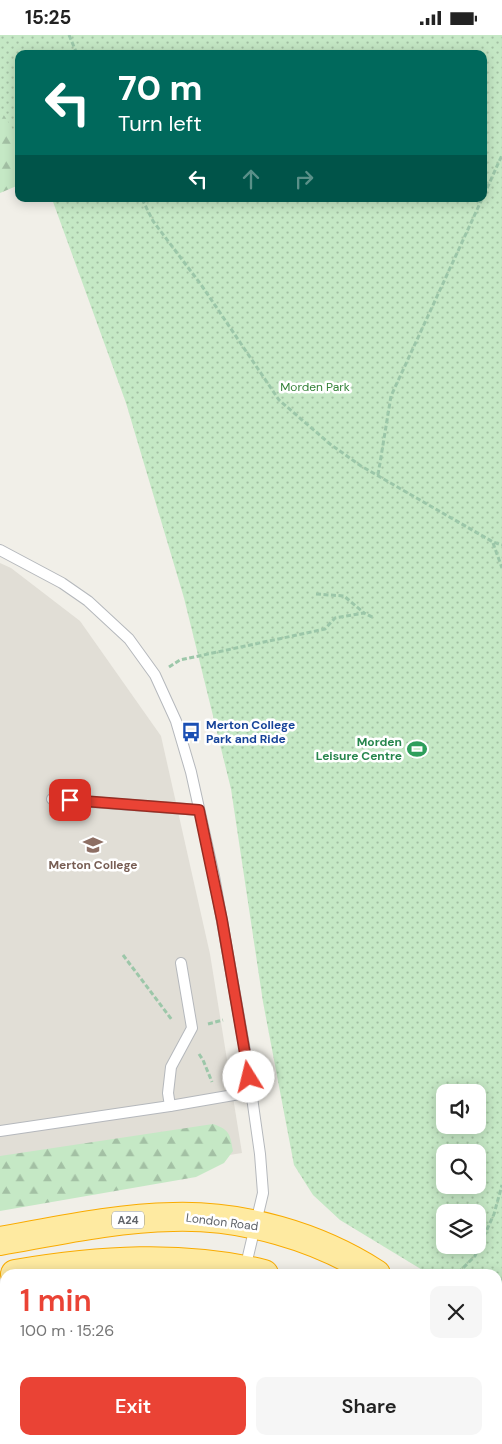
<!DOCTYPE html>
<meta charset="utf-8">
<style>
:root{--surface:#fff;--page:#f6f6f6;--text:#222;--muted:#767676;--accent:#ea4335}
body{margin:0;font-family:"DM Sans",sans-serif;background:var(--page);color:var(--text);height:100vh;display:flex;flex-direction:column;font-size:19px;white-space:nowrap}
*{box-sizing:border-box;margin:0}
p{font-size:16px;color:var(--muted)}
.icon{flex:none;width:28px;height:28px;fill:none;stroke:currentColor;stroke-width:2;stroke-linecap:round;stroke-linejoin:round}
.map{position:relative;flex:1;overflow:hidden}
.drawer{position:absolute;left:0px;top:1234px;width:502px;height:176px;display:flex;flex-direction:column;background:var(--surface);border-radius:15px 15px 0 0;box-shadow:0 2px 12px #0003}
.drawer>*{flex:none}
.top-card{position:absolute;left:15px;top:15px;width:472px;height:152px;border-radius:10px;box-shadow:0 2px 12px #0003;background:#00695c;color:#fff;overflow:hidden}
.fabs{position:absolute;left:436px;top:1049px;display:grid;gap:10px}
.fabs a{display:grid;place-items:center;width:50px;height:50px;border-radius:10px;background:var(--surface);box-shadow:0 2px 12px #0003;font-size:25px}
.pin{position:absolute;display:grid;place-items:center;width:42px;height:42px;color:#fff;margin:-21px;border-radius:10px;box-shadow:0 2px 8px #0006}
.me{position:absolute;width:55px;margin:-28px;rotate:351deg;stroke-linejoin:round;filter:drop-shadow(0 0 4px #0008)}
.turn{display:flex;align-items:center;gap:18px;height:105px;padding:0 20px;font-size:22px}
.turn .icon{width:65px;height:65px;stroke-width:2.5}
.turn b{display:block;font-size:35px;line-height:42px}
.lanes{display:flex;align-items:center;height:48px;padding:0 20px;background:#0003;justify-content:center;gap:25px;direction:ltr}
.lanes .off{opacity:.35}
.round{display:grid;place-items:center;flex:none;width:52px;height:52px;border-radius:10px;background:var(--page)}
.headline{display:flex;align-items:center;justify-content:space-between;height:85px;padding:0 20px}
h1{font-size:30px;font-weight:600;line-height:38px;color:var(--accent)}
.primary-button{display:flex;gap:10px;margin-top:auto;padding:10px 20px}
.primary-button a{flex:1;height:58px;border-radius:10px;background:var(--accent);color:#fff;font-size:20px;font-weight:600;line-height:58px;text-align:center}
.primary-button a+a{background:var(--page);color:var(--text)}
.status{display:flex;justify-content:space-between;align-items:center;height:35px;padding:0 25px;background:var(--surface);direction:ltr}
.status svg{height:14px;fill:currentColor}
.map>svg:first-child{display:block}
.education{fill:#e1ded6}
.grass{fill:url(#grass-tufts)}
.forest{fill:url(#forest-firs)}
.park{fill:url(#park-dots);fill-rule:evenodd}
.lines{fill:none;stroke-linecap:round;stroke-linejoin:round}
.service-casing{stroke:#b5b8bc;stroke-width:12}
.minor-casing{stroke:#b5b8bc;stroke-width:24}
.trunk-casing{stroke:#f9ab00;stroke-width:30}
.path{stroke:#9cc7a9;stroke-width:3;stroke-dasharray:5 2.5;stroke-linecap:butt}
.service{stroke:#fff;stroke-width:10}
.minor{stroke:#fff;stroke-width:21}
.trunk{stroke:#feeaa1;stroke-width:28}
.route-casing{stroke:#982c22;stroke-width:12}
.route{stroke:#ea4335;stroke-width:9}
.labels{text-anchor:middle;stroke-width:5;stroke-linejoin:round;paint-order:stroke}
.shield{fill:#fff;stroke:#8f9295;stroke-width:1}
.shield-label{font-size:11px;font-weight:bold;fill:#5f6368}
.park-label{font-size:12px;fill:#348238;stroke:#fff}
.transit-label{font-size:12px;font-weight:bold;fill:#164399;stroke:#fff;text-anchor:start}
.leisure-label{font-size:12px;font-weight:bold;fill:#27864d;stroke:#fff;text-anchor:end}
.education-label{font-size:12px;font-weight:bold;fill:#785e54;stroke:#fff}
.street-label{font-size:12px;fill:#5f6368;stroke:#fff}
</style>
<div class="status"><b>15:25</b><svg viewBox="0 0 49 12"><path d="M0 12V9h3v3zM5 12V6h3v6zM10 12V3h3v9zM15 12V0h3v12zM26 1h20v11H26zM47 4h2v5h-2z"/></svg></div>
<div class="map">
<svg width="502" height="1409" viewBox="0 0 502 1409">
<defs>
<pattern id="grass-tufts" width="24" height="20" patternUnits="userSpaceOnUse" patternTransform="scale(1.25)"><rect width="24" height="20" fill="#c5e8c5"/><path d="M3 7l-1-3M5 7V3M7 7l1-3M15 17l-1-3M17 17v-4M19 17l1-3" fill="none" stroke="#a3c0a4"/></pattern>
<pattern id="forest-firs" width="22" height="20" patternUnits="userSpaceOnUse" patternTransform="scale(1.25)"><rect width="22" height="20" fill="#c5e8c5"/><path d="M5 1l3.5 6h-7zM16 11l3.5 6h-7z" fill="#a3c0a4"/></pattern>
<pattern id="park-dots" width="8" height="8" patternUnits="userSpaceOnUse" patternTransform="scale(1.25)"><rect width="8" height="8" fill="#c5e8c5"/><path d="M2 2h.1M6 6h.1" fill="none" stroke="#a3c0a4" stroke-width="1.8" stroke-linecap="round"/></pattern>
</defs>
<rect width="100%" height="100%" fill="#f1efe8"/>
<polygon class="education" points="0,528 11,533 80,586 161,701 210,919 242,1118 0,1156"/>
<polygon class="grass" points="5,1272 5,1405 488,1405 493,1409 0,1409 0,1273"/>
<g class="forest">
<polygon points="0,0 19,19 19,150 0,158"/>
<path d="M213,1089c17,6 17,10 20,27l-9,12 -28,14 -196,34v-55z"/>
</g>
<path class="park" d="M0,0h502v1293l-4,-4v-50h-69l-89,-54 -27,-25 -19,-30 -31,-163 -32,-213 -47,-191 -58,-195 -74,-204h432v-145h-465v85l-19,-30zM445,1058h33v32h-33zM445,1118h33v32h-33zM445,1178h33v32h-33z"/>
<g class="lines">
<defs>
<g id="service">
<polyline points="0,515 62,548 88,566 129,604 155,640 176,686 191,737 214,841 247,1027 260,1119 263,1158 245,1234"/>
<polyline points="52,764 199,775"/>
<polyline points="170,1071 168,1058 171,1032 192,993 181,928"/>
<polyline points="0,1096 170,1071 251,1057"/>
</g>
<g id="minor">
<polyline points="0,1377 4,1372"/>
<polyline points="42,1405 43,1409"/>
<polyline points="128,1405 132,1409"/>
<polyline points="318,1405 319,1409"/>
<polyline points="346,1405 351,1409"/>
<polyline points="245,1409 246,1405"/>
</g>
<g id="trunk">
<path d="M0,1206c57,-10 115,-23 173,-24 70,-2 144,19 203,57"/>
<path d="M15,1239c82,-14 168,-20 249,0"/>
<polyline points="498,1329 502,1333"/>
<polyline points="498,1377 502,1381"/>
</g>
</defs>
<use href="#service" class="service-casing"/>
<use href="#minor" class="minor-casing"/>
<use href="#trunk" class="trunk-casing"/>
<g class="path">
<polyline points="69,0 77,19"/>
<polyline points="484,160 502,120"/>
<polyline points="142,164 153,186 202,251 279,365 330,409 361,431 493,507 502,510"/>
<polyline points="378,440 391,361 482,164"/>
<polyline points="493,508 502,533"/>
<polyline points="316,559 344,561 364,578"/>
<polyline points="169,632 180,625 325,594 335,583 364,578 374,583"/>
<polyline points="123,920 172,985"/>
<polyline points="208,989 223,985"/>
<polyline points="199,1019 203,1025 212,1047"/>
<polyline points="462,1239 461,1235 475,1221 494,1179 502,1150"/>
<polyline points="498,1246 502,1245"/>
</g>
<use href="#service" class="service"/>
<use href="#minor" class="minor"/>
<use href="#trunk" class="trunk"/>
</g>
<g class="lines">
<defs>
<polyline id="route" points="70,765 199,775 222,885 249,1042"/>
</defs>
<use href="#route" class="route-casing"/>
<use href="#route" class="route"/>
</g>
<defs>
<symbol id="bus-bare" viewBox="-9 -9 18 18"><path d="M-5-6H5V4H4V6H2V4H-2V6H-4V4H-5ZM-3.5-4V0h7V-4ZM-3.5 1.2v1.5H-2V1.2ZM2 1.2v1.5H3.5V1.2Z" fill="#1a4fb4" stroke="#fff" stroke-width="2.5" paint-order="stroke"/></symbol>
<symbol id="stadium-bare" viewBox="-9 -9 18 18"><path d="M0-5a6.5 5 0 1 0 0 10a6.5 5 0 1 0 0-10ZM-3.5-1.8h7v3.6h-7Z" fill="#2e9e5b" stroke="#fff" stroke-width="2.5" paint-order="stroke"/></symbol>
<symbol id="university-bare" viewBox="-9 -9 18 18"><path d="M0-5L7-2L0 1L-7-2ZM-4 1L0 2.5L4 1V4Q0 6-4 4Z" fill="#8d6e63" stroke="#fff" stroke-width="2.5" paint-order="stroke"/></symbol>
</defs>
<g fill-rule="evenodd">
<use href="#bus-bare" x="177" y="683" width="28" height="28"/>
<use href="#stadium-bare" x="403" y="700" width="28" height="28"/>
<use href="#university-bare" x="79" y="796" width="28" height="28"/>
</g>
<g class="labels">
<rect class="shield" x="112" y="1176.5" width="32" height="17" rx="4"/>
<g class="shield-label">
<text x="128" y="1189">A24</text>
</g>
<g class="park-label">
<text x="315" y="356">Morden Park</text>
</g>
<g class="transit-label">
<text x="206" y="694">Merton College<tspan x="206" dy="14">Park and Ride</tspan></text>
</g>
<g class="leisure-label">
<text x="402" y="711">Morden<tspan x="402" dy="14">Leisure Centre</tspan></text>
</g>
<g class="education-label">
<text x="93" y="834">Merton College</text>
</g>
<g class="street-label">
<text transform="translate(222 1187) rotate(7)" y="4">London Road</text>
</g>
</g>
</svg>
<div class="fabs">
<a><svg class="icon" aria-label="sound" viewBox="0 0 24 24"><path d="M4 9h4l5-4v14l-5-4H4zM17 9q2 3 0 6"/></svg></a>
<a><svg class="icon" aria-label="search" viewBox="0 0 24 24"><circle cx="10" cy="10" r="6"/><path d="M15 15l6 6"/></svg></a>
<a><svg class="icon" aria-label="layers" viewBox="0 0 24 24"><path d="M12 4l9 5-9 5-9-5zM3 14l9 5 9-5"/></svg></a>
</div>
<div class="pin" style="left:70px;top:765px;background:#d93025"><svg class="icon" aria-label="arrive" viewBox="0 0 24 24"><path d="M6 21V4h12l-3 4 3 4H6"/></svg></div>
<svg class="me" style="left:249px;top:1042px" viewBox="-20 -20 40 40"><circle r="19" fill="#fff"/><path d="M0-13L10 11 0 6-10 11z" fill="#ea4335"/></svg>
<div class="top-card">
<div class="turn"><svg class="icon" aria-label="left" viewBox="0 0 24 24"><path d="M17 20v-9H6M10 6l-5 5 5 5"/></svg><div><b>70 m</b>Turn left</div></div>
<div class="lanes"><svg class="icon" aria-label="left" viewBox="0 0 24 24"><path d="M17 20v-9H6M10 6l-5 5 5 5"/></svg><svg class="icon off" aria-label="ahead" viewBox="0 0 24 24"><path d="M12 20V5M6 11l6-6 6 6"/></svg><svg class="icon off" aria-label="right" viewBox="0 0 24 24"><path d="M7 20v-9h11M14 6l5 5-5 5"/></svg></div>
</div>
<section class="drawer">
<div class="headline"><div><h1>1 min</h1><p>100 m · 15:26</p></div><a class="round"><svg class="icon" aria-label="close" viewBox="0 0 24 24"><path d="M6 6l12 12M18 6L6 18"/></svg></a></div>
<div class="primary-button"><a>Exit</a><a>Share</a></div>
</section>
</div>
